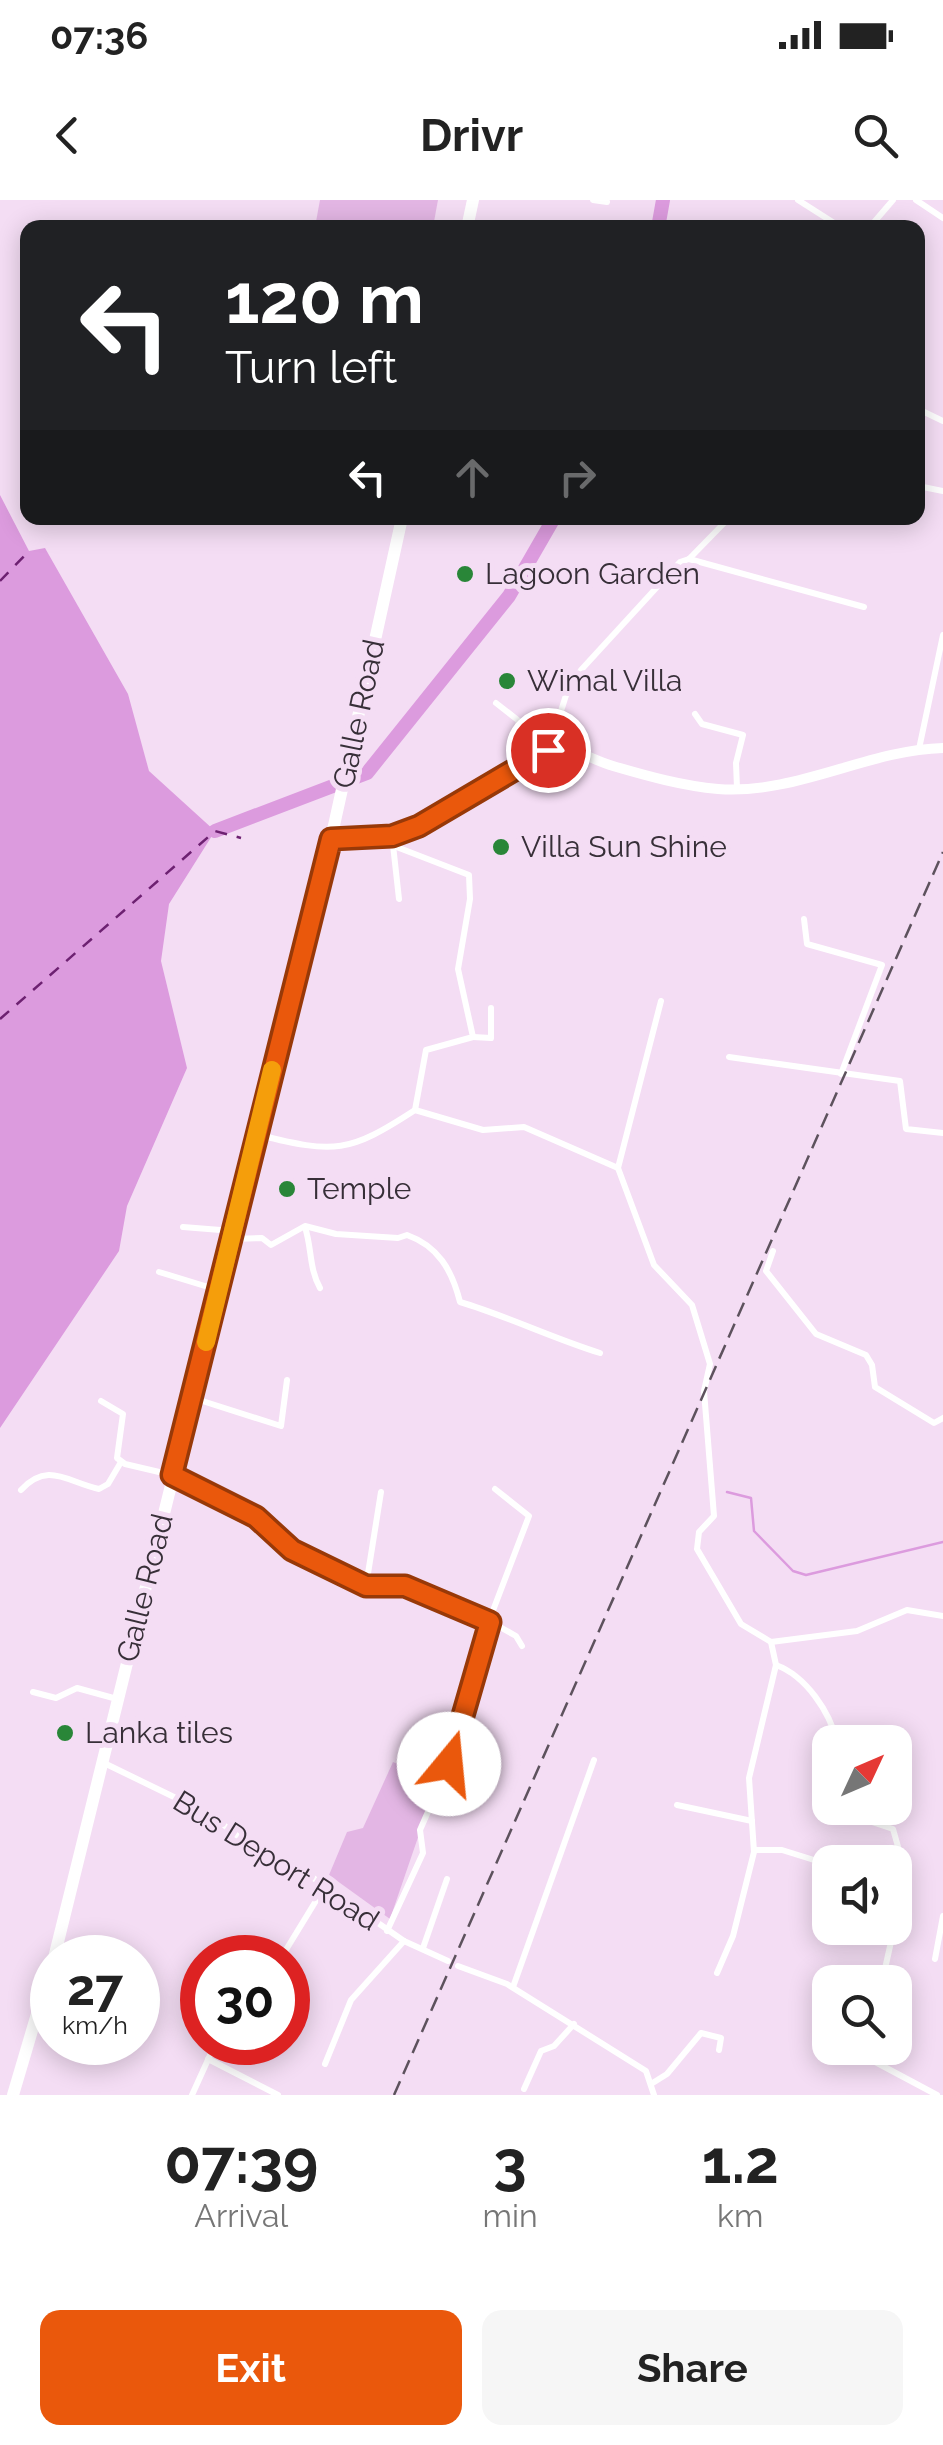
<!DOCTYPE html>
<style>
:root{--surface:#fff;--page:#f6f6f6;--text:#222;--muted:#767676;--accent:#ea580c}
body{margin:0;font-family:Raleway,sans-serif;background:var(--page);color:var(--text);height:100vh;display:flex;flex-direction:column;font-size:38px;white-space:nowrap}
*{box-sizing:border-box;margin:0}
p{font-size:32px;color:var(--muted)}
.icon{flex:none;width:55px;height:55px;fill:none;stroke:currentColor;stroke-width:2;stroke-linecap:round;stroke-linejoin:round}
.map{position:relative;height:1895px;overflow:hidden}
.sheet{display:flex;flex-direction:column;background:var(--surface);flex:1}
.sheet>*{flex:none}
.top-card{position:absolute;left:20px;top:20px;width:905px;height:305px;border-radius:20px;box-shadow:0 5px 25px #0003;background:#202124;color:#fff;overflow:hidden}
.needle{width:65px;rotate:46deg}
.buttons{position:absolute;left:812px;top:1525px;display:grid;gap:20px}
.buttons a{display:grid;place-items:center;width:100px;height:100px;border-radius:20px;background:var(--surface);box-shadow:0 5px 25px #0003;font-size:50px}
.speed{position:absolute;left:30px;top:1735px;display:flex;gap:20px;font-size:50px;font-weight:700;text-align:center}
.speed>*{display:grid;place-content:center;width:130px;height:130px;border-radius:50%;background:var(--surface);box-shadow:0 5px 25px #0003;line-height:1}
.speed small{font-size:25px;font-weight:400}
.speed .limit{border:15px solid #d22;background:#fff;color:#111}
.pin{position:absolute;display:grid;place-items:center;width:85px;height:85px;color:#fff;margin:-42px;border:5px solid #fff;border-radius:50%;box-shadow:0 2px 10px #0007}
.me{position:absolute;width:110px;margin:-55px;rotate:17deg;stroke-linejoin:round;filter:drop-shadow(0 0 8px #0008)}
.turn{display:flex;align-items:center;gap:35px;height:210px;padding:0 40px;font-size:45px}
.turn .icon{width:130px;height:130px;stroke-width:2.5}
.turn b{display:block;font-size:70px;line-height:85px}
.lanes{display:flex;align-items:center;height:95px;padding:0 40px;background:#0003;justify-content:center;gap:50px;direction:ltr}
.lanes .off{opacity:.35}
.eta{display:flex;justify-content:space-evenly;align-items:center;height:170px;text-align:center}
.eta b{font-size:60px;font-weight:700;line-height:70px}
.button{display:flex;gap:20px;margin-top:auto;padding:20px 40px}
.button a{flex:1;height:115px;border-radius:20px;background:var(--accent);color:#fff;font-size:40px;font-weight:700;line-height:115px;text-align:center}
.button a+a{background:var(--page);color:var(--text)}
.status{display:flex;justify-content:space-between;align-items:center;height:70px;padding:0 50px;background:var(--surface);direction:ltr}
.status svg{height:28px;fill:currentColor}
header{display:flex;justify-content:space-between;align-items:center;height:130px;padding:0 40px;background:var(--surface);font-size:45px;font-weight:700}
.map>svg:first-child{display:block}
.green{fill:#e3b6e4}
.water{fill:#dc9bde}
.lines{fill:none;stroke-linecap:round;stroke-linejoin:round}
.stream{stroke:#dc9bde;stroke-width:2.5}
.river{stroke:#dc9bde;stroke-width:14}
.ferry{stroke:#6d2171;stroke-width:2.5;stroke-dasharray:12 10;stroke-linecap:butt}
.street{stroke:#fff;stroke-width:6}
.primary{stroke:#fff;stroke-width:10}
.highway{stroke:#fff;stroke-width:12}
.rail{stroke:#5d525d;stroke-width:2.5;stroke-dasharray:15 8;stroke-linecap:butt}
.route-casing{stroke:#983908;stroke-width:25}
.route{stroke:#ea580c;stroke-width:18}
.slow{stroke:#f59e0b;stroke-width:18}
.poi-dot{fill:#298638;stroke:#f4ddf4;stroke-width:4}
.labels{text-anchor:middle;stroke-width:10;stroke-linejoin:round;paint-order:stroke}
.poi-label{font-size:30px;fill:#372f38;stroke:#f4ddf4;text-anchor:start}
.street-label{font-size:30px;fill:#372f38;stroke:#f4ddf4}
</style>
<div class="status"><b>07:36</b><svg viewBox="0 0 49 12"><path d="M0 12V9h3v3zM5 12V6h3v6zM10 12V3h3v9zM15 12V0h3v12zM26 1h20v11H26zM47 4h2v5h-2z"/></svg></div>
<header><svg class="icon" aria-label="back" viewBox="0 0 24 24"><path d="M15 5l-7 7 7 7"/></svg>Drivr<svg class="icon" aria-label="search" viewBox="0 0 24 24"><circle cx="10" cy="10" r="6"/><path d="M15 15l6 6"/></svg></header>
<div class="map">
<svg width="943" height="1895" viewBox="0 0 943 1895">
<rect width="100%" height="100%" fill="#f4ddf4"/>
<g class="green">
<polygon points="320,0 438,0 433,27 315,27"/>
<polygon points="393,1562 437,1582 390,1719 329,1675 347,1632 363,1628"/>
</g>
<polygon class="water" points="0,295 29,351 45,348 128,494 149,571 215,631 169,704 161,761 187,868 127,1006 119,1051 0,1228"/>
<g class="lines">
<polyline class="stream" points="727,1292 751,1298 754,1331 793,1371 806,1375 943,1342"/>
<g class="river">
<polyline points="658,28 663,0"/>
<polyline points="215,631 367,573 509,396 554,318"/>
</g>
<g class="ferry">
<polyline points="0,381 29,351"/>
<polyline points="0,819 215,631 241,638"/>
</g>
<g class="street">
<polyline points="593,0 607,2"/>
<polyline points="798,0 842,28"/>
<polyline points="916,0 943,18"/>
<polyline points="869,28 893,0"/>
<polyline points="918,209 943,221"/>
<polyline points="918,286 943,291"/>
<polyline points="689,359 864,407"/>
<polyline points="496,503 519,521 516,534 533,559"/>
<polyline points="695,514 702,524 743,535 736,563 737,588"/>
<polyline points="549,549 567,492 581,470 680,362 689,359 729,318"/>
<polyline points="919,549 943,435"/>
<polyline points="392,636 399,699"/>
<polyline points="394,646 469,675 470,699 458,769 473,837 426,850 415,910"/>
<polyline points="804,719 807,744 882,765 841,874"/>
<polyline points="661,801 618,968 654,1065 692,1105 710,1164 704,1191 714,1316 699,1332 697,1349 741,1424 771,1442 857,1431 907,1410 943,1416"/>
<polyline points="473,837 491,838 491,808"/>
<polyline points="729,857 900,881 906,929 943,933"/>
<path d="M259,935c76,19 90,18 156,-25l68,20 41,-3 94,41"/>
<polyline points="183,1027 233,1031"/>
<path d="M305,1027c7,22 4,41 15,61"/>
<path d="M233,1039l29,-1 9,7 34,-19 31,8 62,4 9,-3c31,11 45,35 53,67 47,14 92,36 140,51"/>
<polyline points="773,1051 766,1071 816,1134 866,1155 872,1165 875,1187 934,1223 943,1218"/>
<polyline points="159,1072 218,1090"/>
<polyline points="193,1198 281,1226 287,1180"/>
<polyline points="101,1201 123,1214 117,1258 125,1264 172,1275 255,1317 292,1350 366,1386 405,1386 489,1421 449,1564 420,1630 423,1653 387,1731"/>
<polyline points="495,1289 529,1316 489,1421 516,1436 522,1446"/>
<path d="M21,1290c27,-29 46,-8 78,-1l9,-5 13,-22"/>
<polyline points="366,1386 381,1292"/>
<path d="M776,1465c30,11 54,47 61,77"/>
<polyline points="33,1492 56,1498 77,1488 117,1499"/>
<polyline points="104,1563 211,1615 249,1645 296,1666 404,1741 448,1761"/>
<polyline points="677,1605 752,1621"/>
<polyline points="852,1608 866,1620 893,1629 906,1675 882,1782"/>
<polyline points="755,1650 782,1650 830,1665"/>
<polyline points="423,1748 447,1679"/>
<polyline points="281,1758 325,1686"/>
<polyline points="935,1759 943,1716"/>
<polyline points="458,1766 507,1784 646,1871 654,1895"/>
<polyline points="717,1773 733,1736 754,1652 749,1578 776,1465 771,1442"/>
<polyline points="513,1787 594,1560"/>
<polyline points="826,1830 830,1833"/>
<polyline points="849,1848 937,1895"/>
<polyline points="863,1858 866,1848"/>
<polyline points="208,1859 278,1895"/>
<polyline points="325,1864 351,1800 404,1741"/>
<polyline points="651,1884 667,1874 701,1833 721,1838 719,1850"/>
<polyline points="524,1889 541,1851 554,1846 574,1824"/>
<polyline points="192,1895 216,1842"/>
</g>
<path class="primary" d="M331,639l61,-3 27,-10 129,-76c23,-6 43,10 65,16 34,10 70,20 105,23 78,6 149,-39 225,-41"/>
<g class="highway">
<polyline points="467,28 473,0"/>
<polyline points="54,1758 331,639 402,318"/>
<polyline points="13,1895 52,1763"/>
</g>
<polyline class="rail" points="394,1895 943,652"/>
</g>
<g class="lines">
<defs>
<polyline id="route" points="449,1564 490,1422 405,1386 366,1386 292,1350 256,1317 172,1275 331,639 392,636 419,626 548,550"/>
</defs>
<use href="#route" class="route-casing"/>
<use href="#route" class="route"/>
<polyline class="slow" points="206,1142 272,870"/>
</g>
<g class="poi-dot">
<circle cx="465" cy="374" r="10"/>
<circle cx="507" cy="481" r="10"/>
<circle cx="501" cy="647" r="10"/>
<circle cx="287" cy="989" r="10"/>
<circle cx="65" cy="1533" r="10"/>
</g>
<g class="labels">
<g class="poi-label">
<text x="485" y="384">Lagoon Garden</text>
<text x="527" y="491">Wimal Villa</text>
<text x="521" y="657">Villa Sun Shine</text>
<text x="307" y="999">Temple</text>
<text x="85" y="1543">Lanka tiles</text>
</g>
<g class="street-label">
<text transform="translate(359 514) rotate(-78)" y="10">Galle Road</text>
<text transform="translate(145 1388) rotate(-76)" y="10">Galle Road</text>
<text transform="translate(276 1661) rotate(32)" y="10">Bus Deport Road</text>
</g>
</g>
</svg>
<div class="buttons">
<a><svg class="needle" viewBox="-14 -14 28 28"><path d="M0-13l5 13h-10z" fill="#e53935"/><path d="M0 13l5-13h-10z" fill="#767676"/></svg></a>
<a><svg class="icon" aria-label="sound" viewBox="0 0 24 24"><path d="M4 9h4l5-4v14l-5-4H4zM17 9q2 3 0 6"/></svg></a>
<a><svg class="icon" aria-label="search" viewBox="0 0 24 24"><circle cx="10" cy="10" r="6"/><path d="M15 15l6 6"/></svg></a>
</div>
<div class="speed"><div>27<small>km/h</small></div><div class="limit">30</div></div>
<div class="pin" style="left:548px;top:550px;background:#d93025"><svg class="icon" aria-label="arrive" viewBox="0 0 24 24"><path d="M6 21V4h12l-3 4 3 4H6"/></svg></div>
<svg class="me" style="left:449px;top:1564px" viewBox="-20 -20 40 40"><circle r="19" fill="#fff"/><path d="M0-13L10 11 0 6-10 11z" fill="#ea580c"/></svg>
<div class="top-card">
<div class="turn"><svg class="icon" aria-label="left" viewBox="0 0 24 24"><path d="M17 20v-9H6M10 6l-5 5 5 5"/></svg><div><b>120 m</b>Turn left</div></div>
<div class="lanes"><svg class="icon" aria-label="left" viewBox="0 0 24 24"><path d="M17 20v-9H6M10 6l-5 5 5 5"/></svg><svg class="icon off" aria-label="ahead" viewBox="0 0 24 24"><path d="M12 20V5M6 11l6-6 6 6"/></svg><svg class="icon off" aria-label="right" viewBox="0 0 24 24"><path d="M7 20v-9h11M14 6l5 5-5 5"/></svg></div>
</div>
</div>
<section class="sheet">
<div class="eta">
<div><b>07:39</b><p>Arrival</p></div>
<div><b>3</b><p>min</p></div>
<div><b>1.2</b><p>km</p></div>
</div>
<div class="button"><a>Exit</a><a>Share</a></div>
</section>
